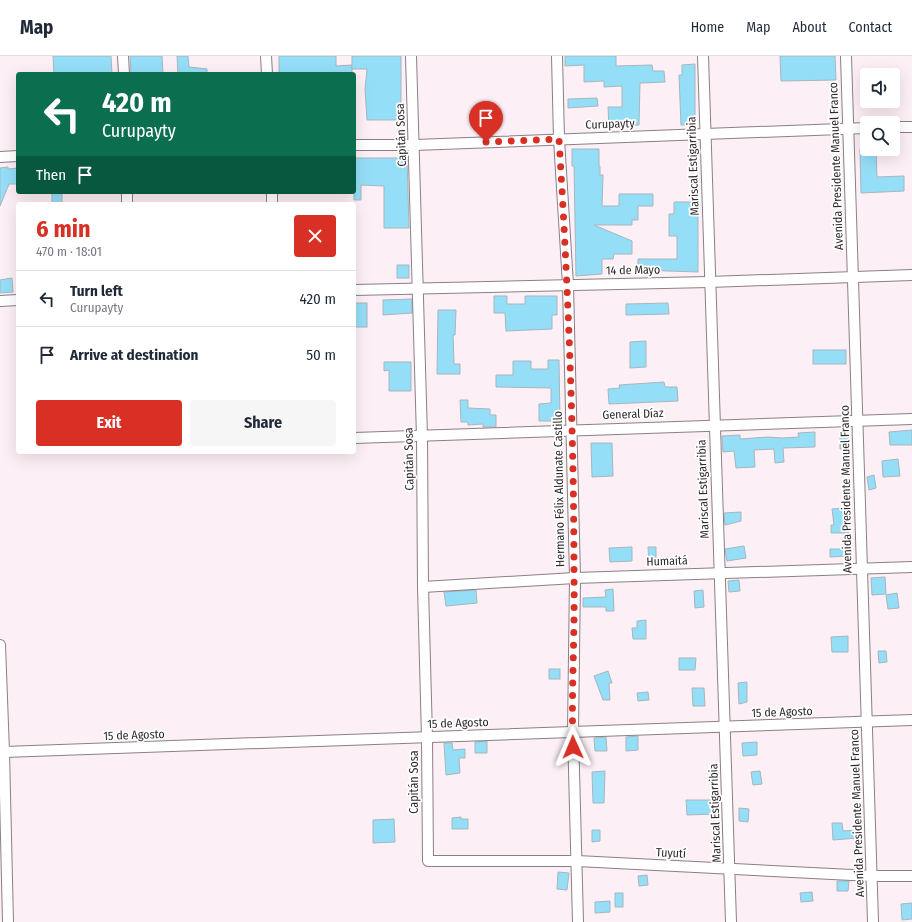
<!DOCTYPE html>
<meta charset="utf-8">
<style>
:root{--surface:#fff;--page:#f6f6f7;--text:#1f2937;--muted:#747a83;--line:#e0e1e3;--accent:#d93025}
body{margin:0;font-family:"Fira Sans Condensed",sans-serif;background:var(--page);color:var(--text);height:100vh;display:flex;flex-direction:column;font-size:15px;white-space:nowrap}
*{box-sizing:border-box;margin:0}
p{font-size:13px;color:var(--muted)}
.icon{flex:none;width:22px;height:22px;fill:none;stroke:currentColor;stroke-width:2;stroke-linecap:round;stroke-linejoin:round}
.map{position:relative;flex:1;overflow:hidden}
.drawer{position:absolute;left:16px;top:146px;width:340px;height:252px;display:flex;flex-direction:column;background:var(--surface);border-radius:4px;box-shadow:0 4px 16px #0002}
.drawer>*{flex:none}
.banner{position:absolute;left:16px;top:16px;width:340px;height:122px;border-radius:4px;box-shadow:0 4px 16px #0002;background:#0b6e4f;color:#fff;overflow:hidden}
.buttons{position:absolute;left:860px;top:12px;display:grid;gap:8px}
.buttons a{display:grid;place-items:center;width:40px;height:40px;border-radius:4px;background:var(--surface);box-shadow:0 4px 16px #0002;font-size:20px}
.pin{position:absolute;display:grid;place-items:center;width:34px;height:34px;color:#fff;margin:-41px -17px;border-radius:50% 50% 50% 0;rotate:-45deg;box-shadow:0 0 4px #0007}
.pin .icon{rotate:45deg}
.me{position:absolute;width:44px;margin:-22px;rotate:359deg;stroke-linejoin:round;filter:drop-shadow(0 0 3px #0008)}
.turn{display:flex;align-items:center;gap:14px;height:84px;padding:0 20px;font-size:18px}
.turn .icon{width:52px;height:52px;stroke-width:2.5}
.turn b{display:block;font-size:28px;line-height:34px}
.then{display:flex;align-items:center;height:38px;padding:0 20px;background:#0003;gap:8px;font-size:15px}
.round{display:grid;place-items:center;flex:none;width:42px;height:42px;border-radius:4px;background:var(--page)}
.summary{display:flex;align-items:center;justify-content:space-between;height:68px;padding:0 20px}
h1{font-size:24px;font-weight:700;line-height:30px;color:var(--accent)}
.button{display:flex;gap:8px;margin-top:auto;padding:8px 20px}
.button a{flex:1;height:46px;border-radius:4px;background:var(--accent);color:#fff;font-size:16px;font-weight:700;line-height:46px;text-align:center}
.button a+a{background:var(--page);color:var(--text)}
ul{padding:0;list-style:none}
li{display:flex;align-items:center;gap:12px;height:56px;padding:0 20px;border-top:1px solid var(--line)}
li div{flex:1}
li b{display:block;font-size:15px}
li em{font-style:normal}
header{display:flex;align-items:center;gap:24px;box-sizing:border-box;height:56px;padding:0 20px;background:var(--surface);border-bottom:1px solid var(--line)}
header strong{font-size:19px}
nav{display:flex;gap:22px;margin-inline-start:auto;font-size:14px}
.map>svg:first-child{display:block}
.building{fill:#95def8;stroke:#a8b6bc}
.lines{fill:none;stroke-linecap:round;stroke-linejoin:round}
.minor-casing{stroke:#8b7f86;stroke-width:12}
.minor{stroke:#fff;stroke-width:10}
.route{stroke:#d93025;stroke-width:7;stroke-dasharray:0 12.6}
.labels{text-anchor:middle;stroke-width:3.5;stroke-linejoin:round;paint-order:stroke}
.street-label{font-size:12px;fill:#2e292b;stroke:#fff}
</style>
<header>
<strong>Map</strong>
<nav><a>Home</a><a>Map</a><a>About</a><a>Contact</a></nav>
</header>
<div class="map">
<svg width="912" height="866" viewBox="0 0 912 866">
<rect width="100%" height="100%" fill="#fceff6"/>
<g class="building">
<polygon points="53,0 111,0 112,18 54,18"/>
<polygon points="130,0 162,0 163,18 131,18"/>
<polygon points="177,0 188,0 189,11 207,13 207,18 178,18"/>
<polygon points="279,0 336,0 336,10 352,9 352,18 279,17"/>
<polygon points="352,0 401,0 401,64 367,64 365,33 367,13 352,13"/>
<polygon points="565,0 616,0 616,10 652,9 653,15 664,15 665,26 640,27 639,69 609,71 608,51 622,51 622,30 604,31 604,25 584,26 584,9 565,10"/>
<polygon points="780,0 835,0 836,24 781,25"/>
<polygon points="695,8 695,69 681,69 679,19 682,19 682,9"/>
<polygon points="597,42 598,50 568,52 568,43"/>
<polygon points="572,93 599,93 599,110 600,110 600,119 603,119 602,150 619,150 619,138 653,138 653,150 638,150 638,164 632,164 632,169 594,169 632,185 632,198 614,198 613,203 602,203 602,218 576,220 574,110 572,110"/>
<polygon points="860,93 876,93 877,121 904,120 904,135 861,137"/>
<polygon points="354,102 407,102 409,172 384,172 384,130 361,129 361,144 354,144"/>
<polygon points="8,111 8,113 18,112 18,128 9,128 0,150 0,112"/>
<rect x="52" y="136" width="10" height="12"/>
<polygon points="674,146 694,146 693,158 698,158 698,216 638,214 638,203 677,203 677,180 669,180 669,158 674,158"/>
<rect x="397" y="209" width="12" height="13"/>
<polygon points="12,222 13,236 0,237 0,224"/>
<polygon points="494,240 507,240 507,248 525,248 525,240 557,240 557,259 552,259 552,273 506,275 505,257 494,257"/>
<polygon points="412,243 412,257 383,259 383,244"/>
<rect x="354" y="247" width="13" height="24"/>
<polygon points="668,247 669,258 626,259 626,248"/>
<polygon points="438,254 456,254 455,279 453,279 454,308 460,308 460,318 437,318"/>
<polygon points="646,285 646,311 630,312 630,286"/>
<rect x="813" y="294" width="33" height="14"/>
<polygon points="548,304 559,304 560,365 539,365 539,348 551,347 551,332 496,331 496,319 513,319 513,305 531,305 531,313 548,313"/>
<polygon points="384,306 411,306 411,335 389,335 389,314 384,315"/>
<polygon points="664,326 665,331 677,331 678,345 609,348 608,333 620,332 619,329"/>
<polygon points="460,344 468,344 468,352 490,353 490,359 496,359 496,371 483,371 483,368 468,369 468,366 461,366"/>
<polygon points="912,374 912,389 890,389 889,376"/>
<polygon points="815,376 815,391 783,392 784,406 775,407 774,393 754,394 755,411 736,412 734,395 723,396 722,380 740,379 740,383 768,381 782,382 799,381 798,377"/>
<polygon points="840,376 848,376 849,393 840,393"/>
<polygon points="591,387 612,387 613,420 592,421"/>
<polygon points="898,403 900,420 883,421 882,405"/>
<polygon points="874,419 876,432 869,434 867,421"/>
<polygon points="844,452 845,468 849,468 849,477 831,477 831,469 834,469 832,453"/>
<polygon points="741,456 741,465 725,469 724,457"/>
<polygon points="744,490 746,502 727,505 725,493"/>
<polygon points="632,491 632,505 610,506 609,492"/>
<polygon points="648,491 656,491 656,509 649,510"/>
<polygon points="830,493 848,493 848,500 830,501"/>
<polygon points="885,521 886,538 872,539 871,522"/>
<polygon points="739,524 740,535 729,536 728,525"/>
<polygon points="613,533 614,555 606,555 606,551 583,551 583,542 606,541 605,534"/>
<polygon points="476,534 477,547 446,550 444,536"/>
<polygon points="703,534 704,551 695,552 694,535"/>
<polygon points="897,537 899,552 888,553 886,539"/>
<polygon points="646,564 646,583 633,583 632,572 637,572 637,565"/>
<polygon points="848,580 848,596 832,596 831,581"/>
<polygon points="878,595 886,595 887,606 879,607"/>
<polygon points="679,602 696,602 695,614 679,614"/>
<rect x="549" y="613" width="11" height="10"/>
<polygon points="608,615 612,627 609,627 610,644 603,644 594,620"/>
<polygon points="747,626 747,646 739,648 738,627"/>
<polygon points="692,632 704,632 705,650 693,650"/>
<polygon points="648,636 649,644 638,645 637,637"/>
<polygon points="638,680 638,694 626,695 626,681"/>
<polygon points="606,681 607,695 595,695 594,682"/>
<polygon points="487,685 487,697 475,697 475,686"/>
<polygon points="757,686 757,699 743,700 742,687"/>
<polygon points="444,687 452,687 453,694 465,693 465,702 459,702 460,717 446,719"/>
<polygon points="605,715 604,747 593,747 592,716"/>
<polygon points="760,715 762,728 753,729 751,716"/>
<polygon points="686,744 714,744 714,758 687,759"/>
<polygon points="739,752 749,753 748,766 739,765"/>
<polygon points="461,761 461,763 468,763 468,773 452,773 452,762"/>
<polygon points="394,763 395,786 373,787 373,764"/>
<polygon points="832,767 842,767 843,775 858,774 858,782 833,784"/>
<polygon points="592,774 600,774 600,785 592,786"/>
<polygon points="558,816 569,817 567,834 557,833"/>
<polygon points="647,819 648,829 639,830 638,820"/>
<polygon points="837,825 849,825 848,835 837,835"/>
<polygon points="812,836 813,845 801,846 800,837"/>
<rect x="615" y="837" width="8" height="14"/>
<polygon points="610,845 610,856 595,857 595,846"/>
<polygon points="912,847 912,863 902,864 901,848"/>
</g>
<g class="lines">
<defs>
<g id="minor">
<polyline points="123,0 124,18"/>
<polyline points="266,0 267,18"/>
<polyline points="411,0 422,381 423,531 427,681 428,805 577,805 872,820 912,820"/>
<polyline points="557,0 559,83 568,229 575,522 573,676 578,866"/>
<polyline points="703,0 731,866"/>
<polyline points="846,0 873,866"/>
<polyline points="893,71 912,71"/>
<polyline points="354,89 414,89 867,72"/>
<polyline points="0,101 18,100"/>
<polyline points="127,136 127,148"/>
<polyline points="272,136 272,148"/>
<polyline points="354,234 709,226 912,219"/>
<polyline points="0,245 18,244"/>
<polyline points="354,382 912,363"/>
<polyline points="423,531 575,522 912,511"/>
<polyline points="0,589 4,696 8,866"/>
<polyline points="4,696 912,664"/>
</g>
</defs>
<use href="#minor" class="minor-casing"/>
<use href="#minor" class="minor"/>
</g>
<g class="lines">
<path class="route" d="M486,86l73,-3c9,146 15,293 15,440 1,56 -3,112 -1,168"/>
</g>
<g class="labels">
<g class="street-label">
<text transform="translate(610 68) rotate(-2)" y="4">Curupayty</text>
<text transform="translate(401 79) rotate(-92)" y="4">Capitán Sosa</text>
<text transform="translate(693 110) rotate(-92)" y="4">Mariscal Estigarribia</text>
<text transform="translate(836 110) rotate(-92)" y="4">Avenida Presidente Manuel Franco</text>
<text transform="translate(633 214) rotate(-1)" y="4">14 de Mayo</text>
<text transform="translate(633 358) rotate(-2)" y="4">General Díaz</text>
<text transform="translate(409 403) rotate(-91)" y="4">Capitán Sosa</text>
<text transform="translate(559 433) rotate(-91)" y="4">Hermano Félix Aldunate Castillo</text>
<text transform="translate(703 433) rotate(-92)" y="4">Mariscal Estigarribia</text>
<text transform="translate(846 433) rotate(-91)" y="4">Avenida Presidente Manuel Franco</text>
<text transform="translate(667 505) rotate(-2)" y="4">Humaitá</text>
<text transform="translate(782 656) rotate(-2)" y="4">15 de Agosto</text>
<text transform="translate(458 667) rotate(-2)" y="4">15 de Agosto</text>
<text transform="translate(134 679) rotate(-2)" y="4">15 de Agosto</text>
<text transform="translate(414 726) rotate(-90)" y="4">Capitán Sosa</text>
<text transform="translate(715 757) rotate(-92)" y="4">Mariscal Estigarribia</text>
<text transform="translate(857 757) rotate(-92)" y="4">Avenida Presidente Manuel Franco</text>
<text transform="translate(671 797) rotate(3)" y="4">Tuyutí</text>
</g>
</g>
</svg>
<div class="buttons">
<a><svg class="icon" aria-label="sound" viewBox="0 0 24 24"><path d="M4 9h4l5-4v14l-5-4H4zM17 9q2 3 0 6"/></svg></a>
<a><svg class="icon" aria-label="search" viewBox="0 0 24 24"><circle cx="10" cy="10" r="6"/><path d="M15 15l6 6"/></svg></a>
</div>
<div class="pin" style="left:486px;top:86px;background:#d93025"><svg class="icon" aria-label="arrive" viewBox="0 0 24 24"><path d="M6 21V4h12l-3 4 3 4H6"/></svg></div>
<svg class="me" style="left:573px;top:691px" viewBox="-20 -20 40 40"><path d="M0-17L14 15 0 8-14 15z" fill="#d93025" stroke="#fff" stroke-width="4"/></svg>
<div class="banner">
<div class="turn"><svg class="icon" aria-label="left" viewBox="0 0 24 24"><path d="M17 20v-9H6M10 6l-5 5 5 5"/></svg><div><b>420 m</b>Curupayty</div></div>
<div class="then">Then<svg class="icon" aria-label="arrive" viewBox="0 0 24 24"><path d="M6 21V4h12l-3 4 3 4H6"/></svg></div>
</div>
<section class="drawer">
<div class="summary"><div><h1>6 min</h1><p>470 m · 18:01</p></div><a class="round" style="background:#d93025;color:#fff"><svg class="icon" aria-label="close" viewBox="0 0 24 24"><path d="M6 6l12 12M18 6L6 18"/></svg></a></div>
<ul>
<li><svg class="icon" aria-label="left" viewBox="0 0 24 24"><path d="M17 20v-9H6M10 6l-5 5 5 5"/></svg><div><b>Turn left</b><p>Curupayty</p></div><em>420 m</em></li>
<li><svg class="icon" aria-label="arrive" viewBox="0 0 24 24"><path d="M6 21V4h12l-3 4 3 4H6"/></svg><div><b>Arrive at destination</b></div><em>50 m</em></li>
</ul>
<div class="button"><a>Exit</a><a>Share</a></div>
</section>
</div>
